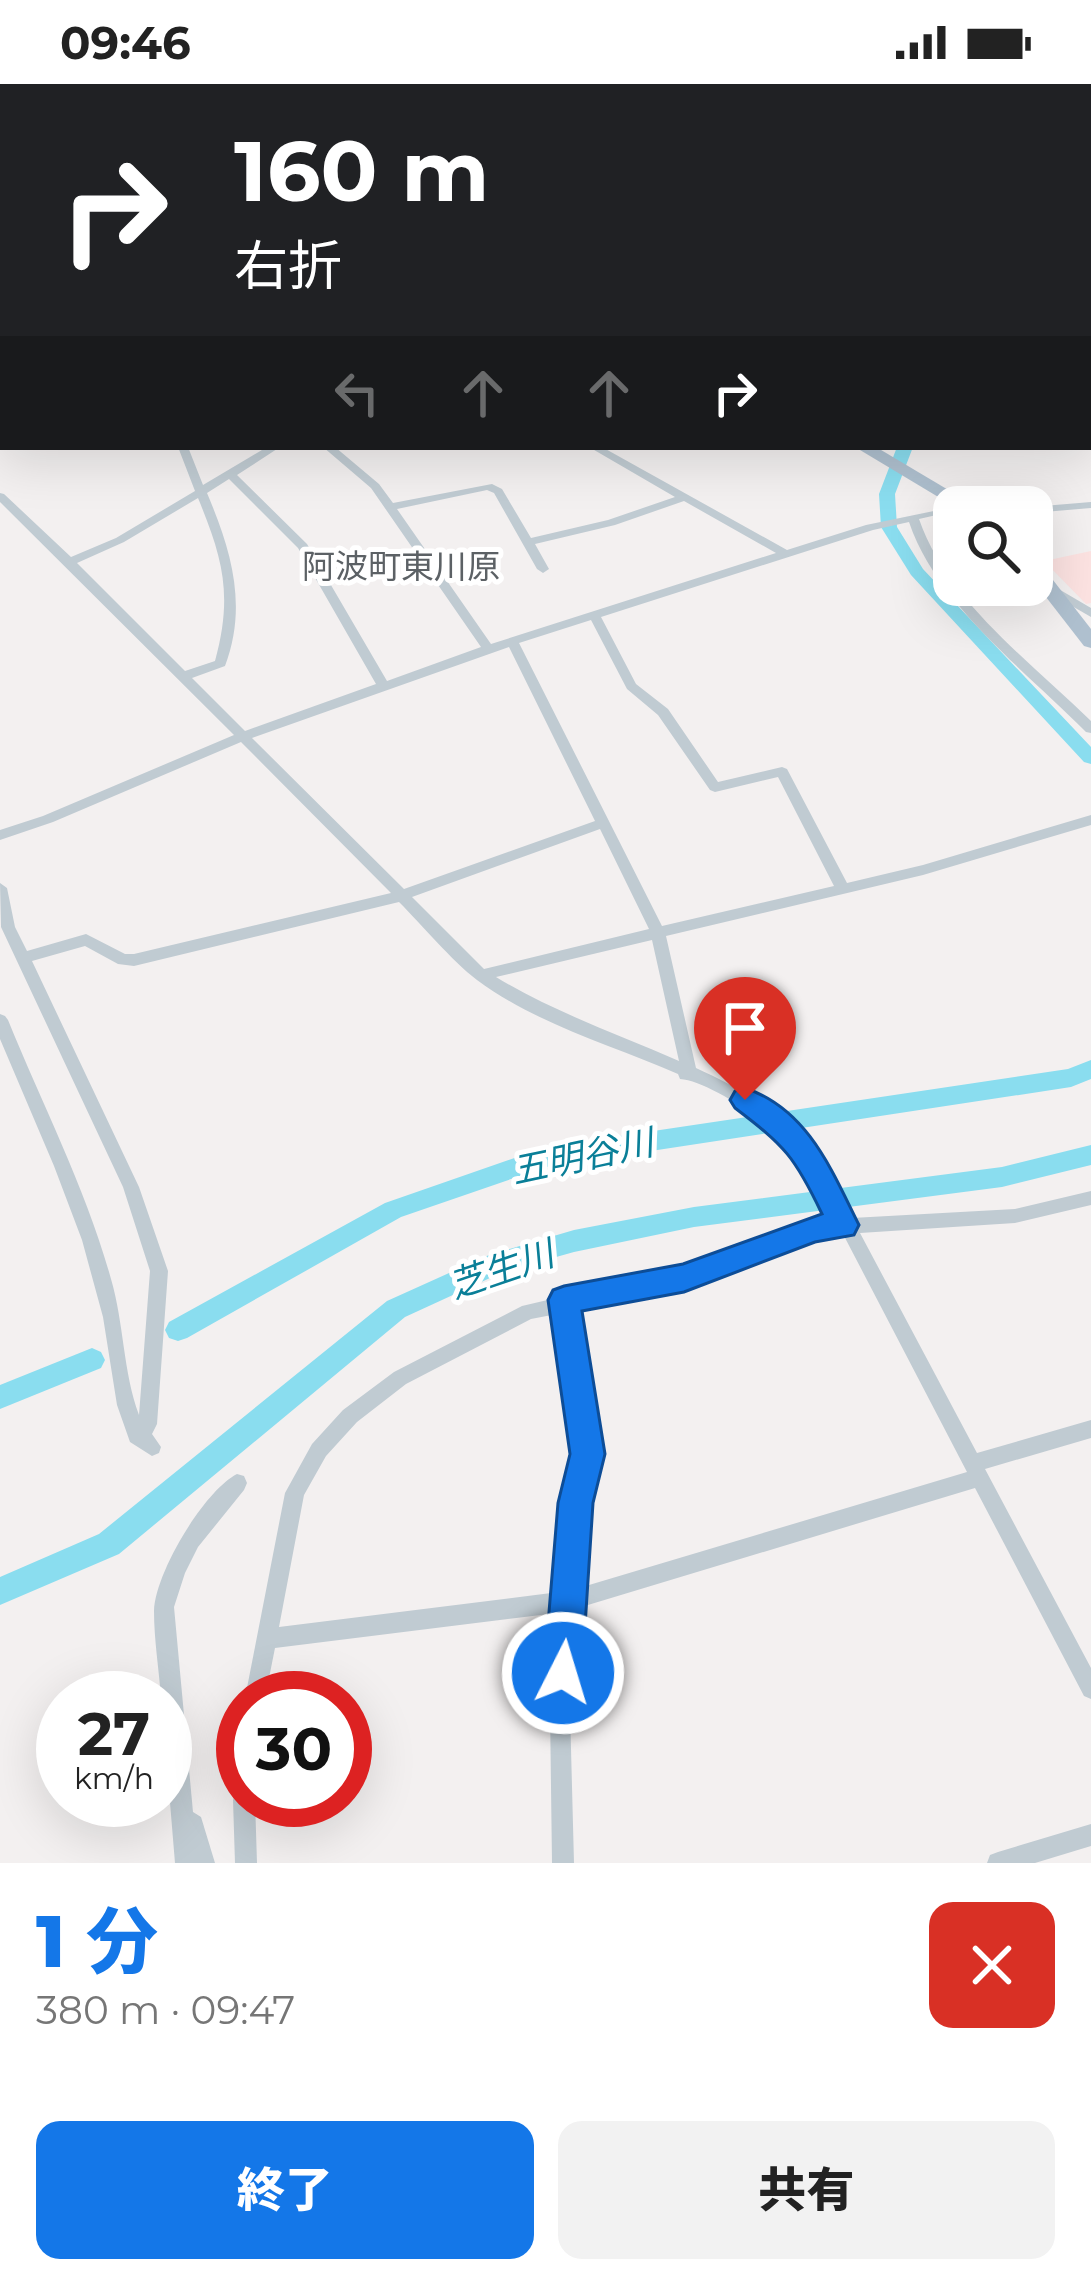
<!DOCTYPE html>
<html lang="ja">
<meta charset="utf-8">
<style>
:root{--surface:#fff;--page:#f2f2f2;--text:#222;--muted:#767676;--accent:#1477e8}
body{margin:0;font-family:Montserrat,"Noto Sans JP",sans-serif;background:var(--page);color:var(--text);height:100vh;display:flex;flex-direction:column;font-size:45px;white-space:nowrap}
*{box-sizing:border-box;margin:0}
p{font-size:39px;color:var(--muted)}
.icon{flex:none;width:66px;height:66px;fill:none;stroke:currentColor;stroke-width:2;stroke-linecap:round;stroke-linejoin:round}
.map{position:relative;height:1779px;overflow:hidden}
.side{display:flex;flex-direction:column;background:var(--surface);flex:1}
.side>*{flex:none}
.hud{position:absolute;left:0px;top:0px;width:1092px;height:366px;box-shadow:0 12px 48px #0002;background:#202124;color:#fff;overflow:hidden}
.fabs{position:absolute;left:933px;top:402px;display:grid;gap:24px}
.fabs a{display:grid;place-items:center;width:120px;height:120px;border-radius:24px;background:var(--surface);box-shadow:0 12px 48px #0002;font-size:60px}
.speed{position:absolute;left:36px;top:1587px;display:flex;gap:24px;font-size:60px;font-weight:700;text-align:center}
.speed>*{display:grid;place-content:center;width:156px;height:156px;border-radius:50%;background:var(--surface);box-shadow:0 12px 48px #0002;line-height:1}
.speed small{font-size:30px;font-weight:400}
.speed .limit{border:18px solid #d22;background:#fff;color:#111}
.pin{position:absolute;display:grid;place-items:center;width:102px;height:102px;color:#fff;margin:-123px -51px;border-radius:50% 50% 50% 0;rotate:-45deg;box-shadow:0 0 12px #0007}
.pin .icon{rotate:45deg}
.me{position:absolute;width:132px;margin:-66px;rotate:5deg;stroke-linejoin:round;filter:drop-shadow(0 0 9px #0008)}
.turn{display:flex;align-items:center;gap:42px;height:252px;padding:0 36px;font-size:54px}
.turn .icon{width:156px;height:156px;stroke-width:2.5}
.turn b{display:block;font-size:84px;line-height:102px}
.lanes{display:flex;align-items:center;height:114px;padding:0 36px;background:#0003;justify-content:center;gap:60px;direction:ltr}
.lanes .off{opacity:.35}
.round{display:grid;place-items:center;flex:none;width:126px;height:126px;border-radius:24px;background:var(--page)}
.headline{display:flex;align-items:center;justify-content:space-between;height:204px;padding:0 36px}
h1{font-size:72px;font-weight:800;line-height:90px;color:var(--accent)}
.cta{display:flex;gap:24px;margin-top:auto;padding:24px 36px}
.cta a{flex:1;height:138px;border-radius:24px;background:var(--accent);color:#fff;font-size:48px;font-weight:800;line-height:138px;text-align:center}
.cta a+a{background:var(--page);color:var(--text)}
.status{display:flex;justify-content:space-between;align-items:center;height:84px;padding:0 60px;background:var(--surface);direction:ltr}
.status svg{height:33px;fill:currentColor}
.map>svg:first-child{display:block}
.medical{fill:#fce2e1}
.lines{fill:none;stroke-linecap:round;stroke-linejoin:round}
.stream{stroke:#8addef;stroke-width:3}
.river{fill:#8addef;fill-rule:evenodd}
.street{fill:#c0cbd2;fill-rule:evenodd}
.primary{fill:#afc0cf;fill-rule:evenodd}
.route{fill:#1477e8;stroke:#0d4d97;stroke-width:3}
.labels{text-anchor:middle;stroke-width:10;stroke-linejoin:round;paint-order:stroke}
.far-quarter-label{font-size:33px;fill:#5c6165;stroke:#fff}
.water-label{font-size:36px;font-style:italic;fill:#0a7f98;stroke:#fff}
</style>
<div class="status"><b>09:46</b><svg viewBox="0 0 49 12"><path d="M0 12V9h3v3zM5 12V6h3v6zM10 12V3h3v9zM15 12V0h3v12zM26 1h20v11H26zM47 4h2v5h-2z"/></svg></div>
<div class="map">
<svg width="1091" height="1779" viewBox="0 0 1091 1779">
<rect width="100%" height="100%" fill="#f3f0f0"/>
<polygon class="medical" points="1091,467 1091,519 1086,520 1044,477"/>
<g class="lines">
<g class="stream">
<polyline points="738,0 769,3"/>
<polyline points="1021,0 1058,3"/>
</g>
<g class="river">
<polygon points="901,0 913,0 915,3 903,3"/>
<polygon points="1089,133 1091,134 1091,143 1089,142"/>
<polygon points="1091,167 1091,176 1089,177 1089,168"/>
<polygon points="1091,197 1091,205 1089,206 1089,198"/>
<polygon points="897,363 913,363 895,410 897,443 923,485 1091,663 1091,680 1084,678 911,491 881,443 879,410"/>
<polygon points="1091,976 1091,995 1071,1003 546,1083 401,1133 187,1254 178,1257 169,1254 165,1246 169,1238 385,1119 546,1063 1068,985"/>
<polygon points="1091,1061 1091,1081 1002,1103 694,1143 574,1168 503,1188 405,1233 119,1470 0,1521 0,1493 99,1450 387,1217 489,1171 574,1146 694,1123 1002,1083"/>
<polygon points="92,1264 101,1268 105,1276 101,1284 0,1325 0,1301"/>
</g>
<g class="street">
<polygon points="130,0 145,0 138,3 123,3"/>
<polygon points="379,0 395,0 387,3 371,3"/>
<polygon points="628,0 644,0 637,3 621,3"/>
<polygon points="869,0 885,0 878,3 862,3"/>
<polygon points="1067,0 1079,0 1073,3 1061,3"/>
<rect x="0" y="54" width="3" height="5"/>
<polygon points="3,81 3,87 0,88 0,82"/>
<rect x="1089" y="124" width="2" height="6"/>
<polygon points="3,128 3,134 0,135 0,129"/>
<path d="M178,363h10l15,38 64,-38h13l-43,28 70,69 80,137 94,-34 -110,-159 -48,-41h12l44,37 14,19 99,-19 10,5 29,49 77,-18 67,-23 -86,-50h13l185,103 79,-25 92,-19 -4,1v4l-35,8c29,83 110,141 172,202v12l-5,-1c-60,-61 -149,-127 -177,-210l-36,8 -272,87 35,67 32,25 50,73 64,-15 5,2 60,114 76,-18 168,-50v10l-168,50 -257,61 30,132c39,18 94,46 120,82 14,20 24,46 36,68l163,-9 76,-18v14l-76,18 -155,10 117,220 114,-33v18l-106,31 106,199v31l-7,-3 -109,-208 -397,120 -8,102 4,153h-22l-2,-153 7,-97 -282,35 -10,50h-20l40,-205 27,-49 31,-34 51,-38 128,-66 34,-8 8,-6 6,3 114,-25 130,-49 21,-2c-10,-19 -18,-41 -30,-59 -19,-26 -93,-79 -125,-81l-2,-5c-66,-29 -142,-50 -201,-94 -26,-20 -54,-54 -78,-78l-265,64 -16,-2 -33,-18 -53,15 107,226 29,84 -11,153 -5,10 9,13 -2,6 -7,3 -22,-14 -13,-37 -14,-88 -21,-77 -28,-74 -54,-127v-25l5,2 3,4c35,86 78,169 103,259 13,44 12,93 28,136l11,-144 -27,-84 -122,-260 -1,-44 7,5 8,39 12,24 59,-17 39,20h9l257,-61 -150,-151 -188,80 -53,18v-10l43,-14 191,-81 -234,-233v-9l4,1 67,63 45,-19 79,-47zM229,395l69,69 78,136 -131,47 -53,-53 33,-12c23,-61 6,-116 -18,-173zM487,406l7,3 43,76 6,4 6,-4 -14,-25 80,-19 69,-24 92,52 -285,91 -94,-135zM198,414c25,61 35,97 17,163l-30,10 -108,-108 47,-21zM591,536l36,69 31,26 52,75 5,2 63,-15 56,109 -172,40 -143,-283zM509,563l86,174 -191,68 -152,-151zM600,745l49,100 -165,40 -72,-72zM652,856l27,121c-62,-27 -125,-49 -183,-84zM843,1150l124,238 -388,116 7,-85 10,-49 -22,-144 110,-24 130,-51zM557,1230l21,140 -12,49 -7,89 -280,35 25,-132 22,-39 31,-34 49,-38 125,-65z"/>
<polygon points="1091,418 1091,424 1032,429 1031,423"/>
<polygon points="1050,500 1091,524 1091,533 1046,507 1044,504"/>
<path d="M237,1390l7,2 3,7 -3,7 -46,57 -13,26 -11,34 19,205 8,5 14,46h-40l-10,-121v-44h-4c-2,-28 -7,-58 -7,-87 1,-38 50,-120 83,-137z"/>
<polygon points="243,1706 243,1716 255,1716 257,1779 235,1779 233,1716 236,1708"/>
<polygon points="1091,1740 1091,1762 1035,1779 987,1779 990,1771 998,1768"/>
</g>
<g class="primary">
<polygon points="67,0 82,0 84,3 69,3"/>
<polygon points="855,363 876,363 977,423 955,423"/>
<polygon points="1032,476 1039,478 1091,545 1091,564 1084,562 1032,495"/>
</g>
</g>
<path class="route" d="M745,1004c63,21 87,83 114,137l-5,10 -39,7 -131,50 -102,19 23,143 -12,49 -11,170 -6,14 -13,5 -13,-5 -6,-14 14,-170 12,-49 -22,-154 5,-10 11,-4 119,-22 139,-50c-27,-57 -37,-68 -87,-106l-5,-8 5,-9z"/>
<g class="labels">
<g class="far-quarter-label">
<text x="401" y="494">阿波町東川原</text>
</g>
<g class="water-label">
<text transform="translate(582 1072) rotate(-12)" y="13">五明谷川</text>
<text transform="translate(501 1185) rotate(-19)" y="13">芝生川</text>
</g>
</g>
</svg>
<div class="fabs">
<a><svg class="icon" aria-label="search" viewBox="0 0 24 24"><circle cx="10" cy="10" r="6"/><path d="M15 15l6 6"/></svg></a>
</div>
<div class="speed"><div>27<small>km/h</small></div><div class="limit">30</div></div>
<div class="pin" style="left:745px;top:1016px;background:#d93025"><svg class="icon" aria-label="arrive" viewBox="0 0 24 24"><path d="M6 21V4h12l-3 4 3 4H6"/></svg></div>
<svg class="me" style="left:563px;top:1589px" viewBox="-20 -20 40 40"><circle r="17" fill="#1477e8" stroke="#fff" stroke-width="3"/><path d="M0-11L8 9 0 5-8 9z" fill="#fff"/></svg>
<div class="hud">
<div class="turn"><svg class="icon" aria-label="right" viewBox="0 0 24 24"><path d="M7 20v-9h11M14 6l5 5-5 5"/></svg><div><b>160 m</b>右折</div></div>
<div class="lanes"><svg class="icon off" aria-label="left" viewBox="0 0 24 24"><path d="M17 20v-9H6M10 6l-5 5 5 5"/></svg><svg class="icon off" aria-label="ahead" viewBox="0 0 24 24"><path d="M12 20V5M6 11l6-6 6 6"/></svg><svg class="icon off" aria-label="ahead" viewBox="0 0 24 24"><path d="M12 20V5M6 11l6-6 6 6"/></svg><svg class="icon" aria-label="right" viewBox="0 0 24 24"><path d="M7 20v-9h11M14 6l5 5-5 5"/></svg></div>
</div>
</div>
<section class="side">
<div class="headline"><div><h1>1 分</h1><p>380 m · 09:47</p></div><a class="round" style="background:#d93025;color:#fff"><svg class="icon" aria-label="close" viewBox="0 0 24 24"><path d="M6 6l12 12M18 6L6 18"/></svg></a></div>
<div class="cta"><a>終了</a><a>共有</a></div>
</section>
